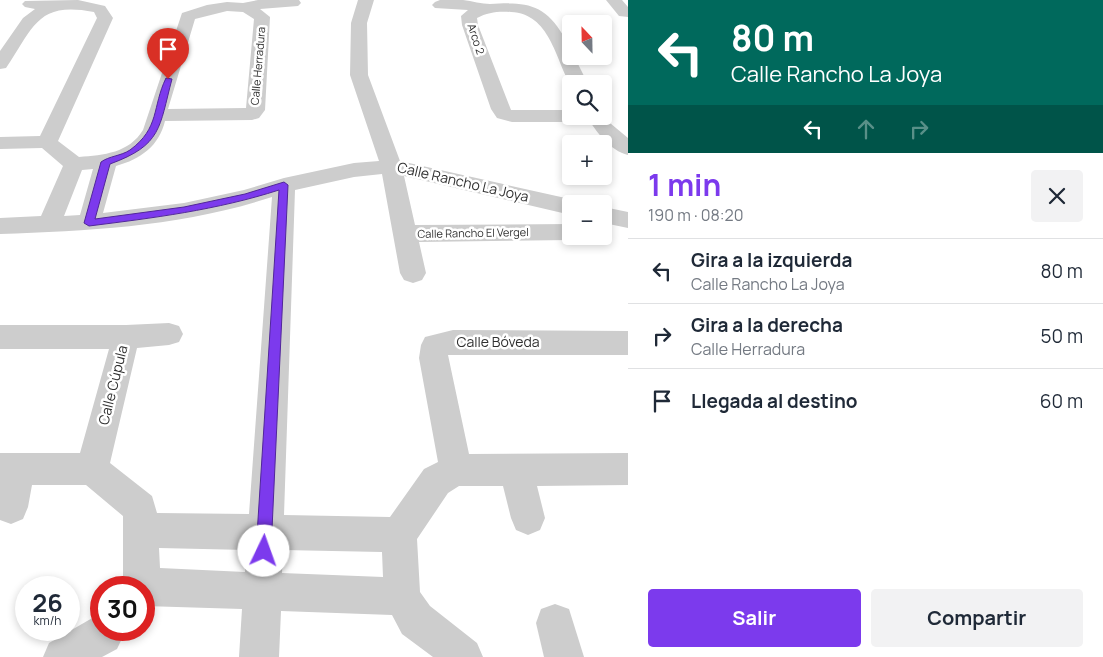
<!DOCTYPE html>
<html lang="es">
<meta charset="utf-8">
<style>
:root{--surface:#fff;--page:#f2f2f3;--text:#1f2937;--muted:#747a83;--line:#e0e1e3;--accent:#7c3aed}
body{margin:0;font-family:Manrope,sans-serif;background:var(--page);color:var(--text);height:100vh;display:flex;flex-direction:column;font-size:19px;white-space:nowrap}
*{box-sizing:border-box;margin:0}
p{font-size:16px;color:var(--muted)}
.icon{flex:none;width:28px;height:28px;fill:none;stroke:currentColor;stroke-width:2;stroke-linecap:round;stroke-linejoin:round}
.map{position:relative;flex:1;overflow:hidden}
.drawer{display:flex;flex-direction:column;background:var(--surface);width:475px}
.drawer>*{flex:none}
.guide{background:#00695c;color:#fff;overflow:hidden}
.needle{width:32px;rotate:338deg}
.tools{position:absolute;left:562px;top:15px;display:grid;gap:10px}
.tools a{display:grid;place-items:center;width:50px;height:50px;border-radius:5px;background:var(--surface);box-shadow:0 2px 8px #0003;font-size:25px}
.speed{position:absolute;left:15px;top:576px;display:flex;gap:10px;font-size:25px;font-weight:700;text-align:center}
.speed>*{display:grid;place-content:center;width:65px;height:65px;border-radius:50%;background:var(--surface);box-shadow:0 2px 8px #0003;line-height:1}
.speed small{font-size:12px;font-weight:400}
.speed .limit{border:8px solid #d22;background:#fff;color:#111}
.pin{position:absolute;display:grid;place-items:center;width:42px;height:42px;color:#fff;margin:-51px -21px;border-radius:50% 50% 50% 0;rotate:-45deg;box-shadow:0 0 5px #0007}
.pin .icon{rotate:45deg}
.me{position:absolute;width:55px;margin:-28px;rotate:3deg;stroke-linejoin:round;filter:drop-shadow(0 0 4px #0008)}
.turn{display:flex;align-items:center;gap:18px;height:105px;padding:0 20px;font-size:22px}
.turn .icon{width:65px;height:65px;stroke-width:2.5}
.turn b{display:block;font-size:35px;line-height:42px}
.lanes{display:flex;align-items:center;height:48px;padding:0 20px;background:#0003;justify-content:center;gap:25px;direction:ltr}
.lanes .off{opacity:.35}
.round{display:grid;place-items:center;flex:none;width:52px;height:52px;border-radius:5px;background:var(--page)}
.summary{display:flex;align-items:center;justify-content:space-between;height:85px;padding:0 20px}
h1{font-size:30px;font-weight:700;line-height:38px;color:var(--accent)}
.button{display:flex;gap:10px;margin-top:auto;padding:10px 20px}
.button a{flex:1;height:58px;border-radius:5px;background:var(--accent);color:#fff;font-size:20px;font-weight:700;line-height:58px;text-align:center}
.button a+a{background:var(--page);color:var(--text)}
ul{padding:0;list-style:none}
li{display:flex;align-items:center;gap:15px;height:65px;padding:0 20px;border-top:1px solid var(--line)}
li div{flex:1}
li b{display:block;font-size:19px}
li em{font-style:normal}
main{display:flex;flex:1;min-height:0}
.map>svg:first-child{display:block}
.lines{fill:none;stroke-linecap:round;stroke-linejoin:round}
.minor{fill:#cdcdcd;fill-rule:evenodd}
.route{fill:#7c3aed;stroke:#51269a}
.labels{text-anchor:middle;stroke-width:5;stroke-linejoin:round;paint-order:stroke}
.far-street-label{font-size:11px;fill:#303030;stroke:#fff}
.street-label{font-size:14px;fill:#303030;stroke:#fff}
</style>
<main>
<div class="map">
<svg width="628" height="657" viewBox="0 0 628 657">
<rect width="100%" height="100%" fill="#fff"/>
<g class="lines">
<g class="minor">
<path d="M78,0l27,6 8,12 -55,123 21,16c25,-2 50,-4 64,-27l39,-117 25,-8 20,-3 16,1 15,-3h41l2,3 -3,3 -38,3 10,8 -5,93 -6,8 -7,2 -87,1c-6,25 -24,38 -49,45l-13,47 81,-10 60,-13 40,-12 70,-15 25,-2 -29,-86 1,-52 7,-23h16l-7,23 1,52 32,86 179,40 1,3h-9v11l-167,-39 11,49 156,-1v12h9l-9,4 -152,2 7,31 -4,7 -9,3 -9,-3 -4,-7 -18,-99 -28,3 -59,13 -11,325 106,2 34,-48 14,-7 -19,-104 2,-13 4,-8 28,-7 175,1v24h-180l21,99 159,-1v32l-91,1 8,32 -5,12 -12,5 -12,-5 -5,-12 -8,-32h-44l-11,7 -31,46 3,53 10,14 47,37 6,14h-50l-31,-23 -10,-19 -111,-4 -2,46h-40l3,-48 -98,-3v-18h-21v-72l-37,-31h-54l-4,22 -5,12 -12,5 -11,-4v-67h80l29,-104h-109v-24h126l43,-2 10,3 4,8 -4,8 -10,3 -32,3 -27,115 42,33 5,17 92,1 23,-317c-88,29 -180,34 -272,37v-16l41,-2 22,-50 -21,-18 -42,1v-12l40,-1 57,-118 -3,-6c-57,-11 -60,15 -88,56l-6,1v-18l23,-33 12,-9 -10,-2 -3,-3 3,-3zM227,11l16,1 11,7 -8,89 -78,1 27,-90zM93,169l-13,46 -16,1 18,-46zM159,548l88,2 -2,22 -85,-4zM283,550l99,2 1,25 -101,-4z"/>
<path d="M440,0c8,0 16,0 23,0 9,1 19,4 27,4 35,-2 54,-1 73,31 4,7 8,13 8,21h3l14,28h-17v2c-16,-28 -21,-72 -60,-74 -12,-1 -23,0 -34,6l1,7 33,85h60v6h10l-3,4 -7,2h-59l-15,-4 -6,-9 -29,-84 -1,-9 7,-6 -33,-2 -3,-3 3,-3z"/>
<polygon points="606,0 622,0 628,7 628,17 619,16"/>
<path d="M604,113l6,10 18,15v17c-18,-4 -32,-24 -42,-39h18z"/>
<polygon points="604,207 628,212 628,228 604,223"/>
<polygon points="555,604 569,609 584,657 544,657 536,623 541,609"/>
<polygon points="101,613 101,630 126,630 117,649 102,657 43,657 49,643"/>
</g>
</g>
<path class="route" d="M166,78l6,1c-13,49 -10,66 -62,85l-15,55 89,-12 61,-13 39,-12 4,3 -17,366 -2,6 -5,2 -6,-2 -2,-6 23,-361c-62,20 -126,28 -190,36l-5,-3 17,-61c8,-6 20,-6 29,-12 30,-22 22,-43 36,-72z"/>
<g class="labels">
<g class="far-street-label">
<text transform="translate(476 39) rotate(72)" y="4">Arco 2</text>
<text transform="translate(258 66) rotate(-85)" y="4">Calle Herradura</text>
<text transform="translate(473 233) rotate(-1)" y="4">Calle Rancho El Vergel</text>
</g>
<g class="street-label">
<text transform="translate(463 182) rotate(13)" y="5">Calle Rancho La Joya</text>
<text x="498" y="347">Calle Bóveda</text>
<text transform="translate(113 385) rotate(-76)" y="5">Calle Cúpula</text>
</g>
</g>
</svg>
<div class="tools">
<a><svg class="needle" viewBox="-14 -14 28 28"><path d="M0-13l5 13h-10z" fill="#e53935"/><path d="M0 13l5-13h-10z" fill="#747a83"/></svg></a>
<a><svg class="icon" aria-label="search" viewBox="0 0 24 24"><circle cx="10" cy="10" r="6"/><path d="M15 15l6 6"/></svg></a>
<a>+</a>
<a>−</a>
</div>
<div class="speed"><div>26<small>km/h</small></div><div class="limit">30</div></div>
<div class="pin" style="left:168px;top:79px;background:#d93025"><svg class="icon" aria-label="arrive" viewBox="0 0 24 24"><path d="M6 21V4h12l-3 4 3 4H6"/></svg></div>
<svg class="me" style="left:264px;top:551px" viewBox="-20 -20 40 40"><circle r="19" fill="#fff"/><path d="M0-13L10 11 0 6-10 11z" fill="#7c3aed"/></svg>
</div>
<section class="drawer">
<div class="guide">
<div class="turn"><svg class="icon" aria-label="left" viewBox="0 0 24 24"><path d="M17 20v-9H6M10 6l-5 5 5 5"/></svg><div><b>80 m</b>Calle Rancho La Joya</div></div>
<div class="lanes"><svg class="icon" aria-label="left" viewBox="0 0 24 24"><path d="M17 20v-9H6M10 6l-5 5 5 5"/></svg><svg class="icon off" aria-label="ahead" viewBox="0 0 24 24"><path d="M12 20V5M6 11l6-6 6 6"/></svg><svg class="icon off" aria-label="right" viewBox="0 0 24 24"><path d="M7 20v-9h11M14 6l5 5-5 5"/></svg></div>
</div>
<div class="summary"><div><h1>1 min</h1><p>190 m · 08:20</p></div><a class="round"><svg class="icon" aria-label="close" viewBox="0 0 24 24"><path d="M6 6l12 12M18 6L6 18"/></svg></a></div>
<ul>
<li><svg class="icon" aria-label="left" viewBox="0 0 24 24"><path d="M17 20v-9H6M10 6l-5 5 5 5"/></svg><div><b>Gira a la izquierda</b><p>Calle Rancho La Joya</p></div><em>80 m</em></li>
<li><svg class="icon" aria-label="right" viewBox="0 0 24 24"><path d="M7 20v-9h11M14 6l5 5-5 5"/></svg><div><b>Gira a la derecha</b><p>Calle Herradura</p></div><em>50 m</em></li>
<li><svg class="icon" aria-label="arrive" viewBox="0 0 24 24"><path d="M6 21V4h12l-3 4 3 4H6"/></svg><div><b>Llegada al destino</b></div><em>60 m</em></li>
</ul>
<div class="button"><a>Salir</a><a>Compartir</a></div>
</section>
</main>
